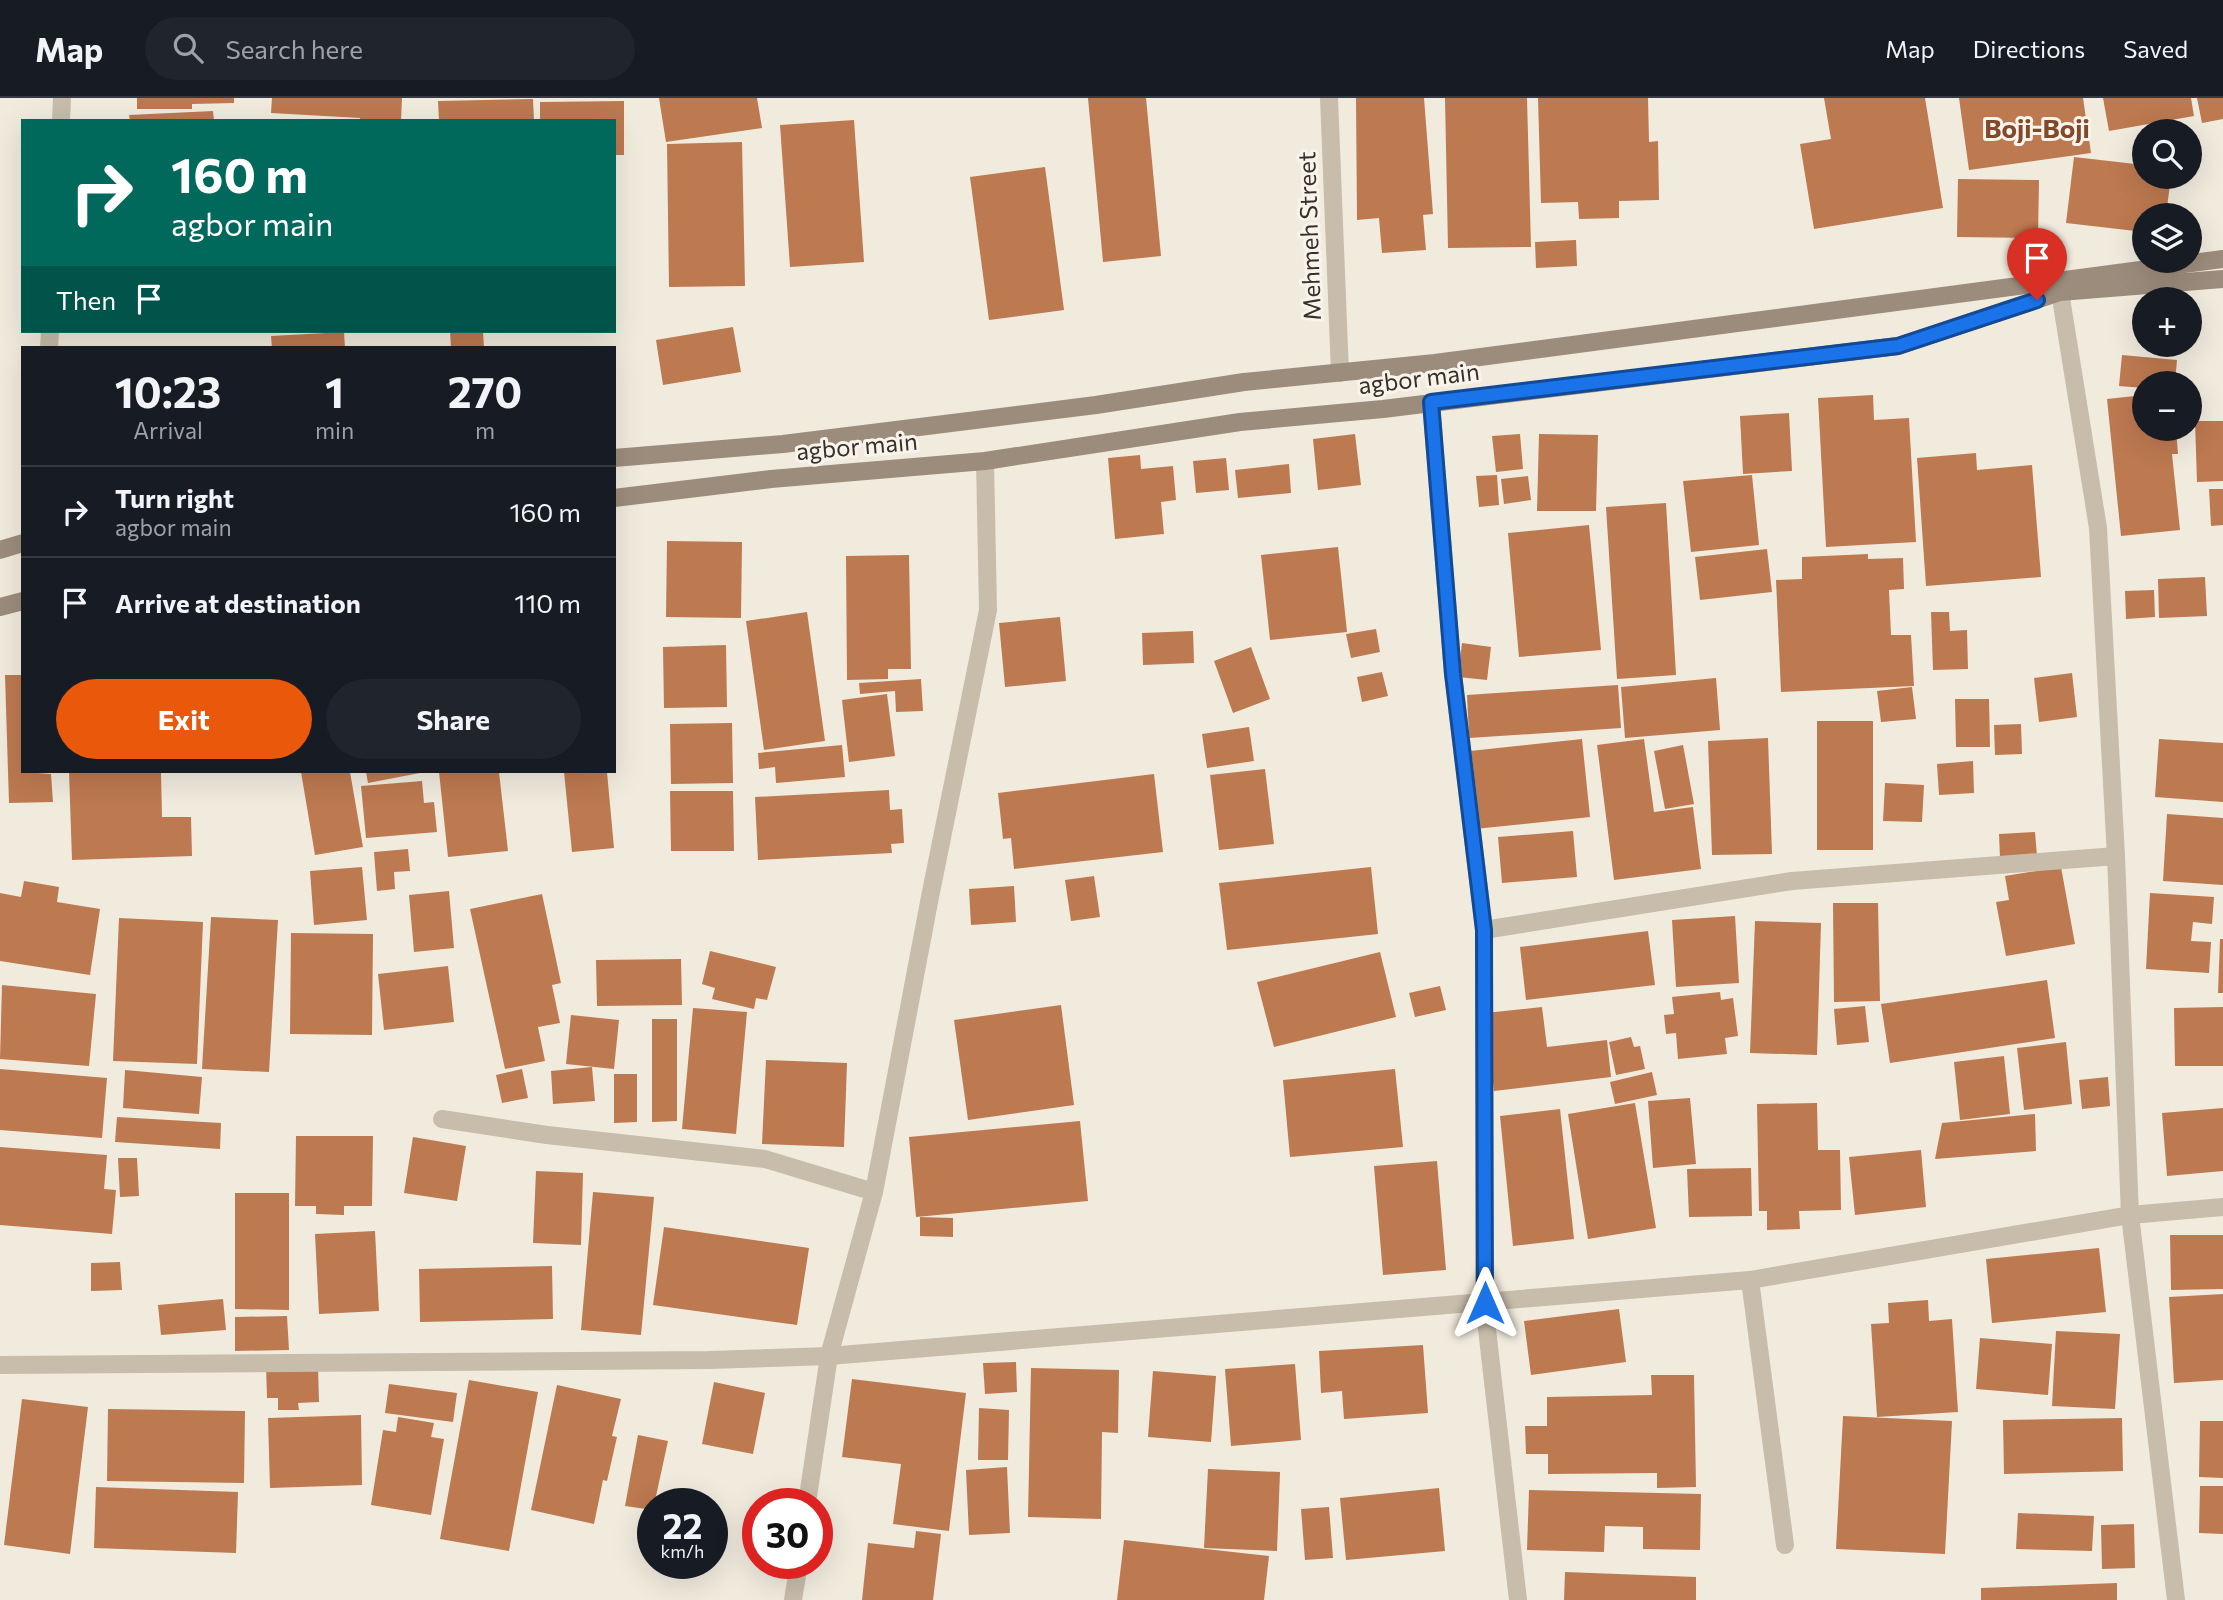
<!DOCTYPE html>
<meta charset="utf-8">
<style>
:root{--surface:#171b24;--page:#20242c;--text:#f1f3f6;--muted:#9ea1a6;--line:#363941;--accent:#ea580c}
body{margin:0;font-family:Commissioner,sans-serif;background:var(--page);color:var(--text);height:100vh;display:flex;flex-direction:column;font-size:26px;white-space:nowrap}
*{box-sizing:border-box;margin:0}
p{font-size:23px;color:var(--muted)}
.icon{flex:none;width:38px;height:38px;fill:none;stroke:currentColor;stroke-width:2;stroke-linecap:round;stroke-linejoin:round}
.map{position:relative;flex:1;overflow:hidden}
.side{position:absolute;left:21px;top:248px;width:595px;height:427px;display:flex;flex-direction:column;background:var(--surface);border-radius:0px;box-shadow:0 7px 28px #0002}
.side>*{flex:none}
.hud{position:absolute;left:21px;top:21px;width:595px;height:214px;border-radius:0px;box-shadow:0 7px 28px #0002;background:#00695c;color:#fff;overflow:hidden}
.buttons{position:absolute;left:2132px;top:21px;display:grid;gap:14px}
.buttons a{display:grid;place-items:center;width:70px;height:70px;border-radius:50%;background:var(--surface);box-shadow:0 7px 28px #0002;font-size:35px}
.speed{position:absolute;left:637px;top:1390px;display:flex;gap:14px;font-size:35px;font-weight:700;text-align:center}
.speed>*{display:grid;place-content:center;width:91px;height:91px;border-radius:50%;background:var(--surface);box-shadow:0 7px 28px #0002;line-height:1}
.speed small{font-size:18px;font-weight:400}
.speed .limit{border:10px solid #d22;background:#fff;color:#111}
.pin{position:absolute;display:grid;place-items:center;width:60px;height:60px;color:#fff;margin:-72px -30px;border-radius:50% 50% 50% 0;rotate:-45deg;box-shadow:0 0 7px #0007}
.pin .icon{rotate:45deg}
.me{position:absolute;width:77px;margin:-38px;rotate:0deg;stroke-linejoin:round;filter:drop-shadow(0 0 5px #0008)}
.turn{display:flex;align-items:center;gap:24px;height:147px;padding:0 35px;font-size:32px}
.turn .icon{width:91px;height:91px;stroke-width:2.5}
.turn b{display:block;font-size:49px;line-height:60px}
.then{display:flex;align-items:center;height:66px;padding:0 35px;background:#0003;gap:14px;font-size:26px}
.eta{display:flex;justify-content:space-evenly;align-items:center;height:119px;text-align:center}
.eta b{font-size:42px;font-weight:700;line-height:49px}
.button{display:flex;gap:14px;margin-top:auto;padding:14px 35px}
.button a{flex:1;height:80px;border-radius:42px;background:var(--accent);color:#fff;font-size:28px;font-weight:700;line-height:80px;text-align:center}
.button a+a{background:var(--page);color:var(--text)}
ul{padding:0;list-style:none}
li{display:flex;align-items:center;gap:21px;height:91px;padding:0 35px;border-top:2px solid var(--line)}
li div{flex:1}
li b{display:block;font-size:26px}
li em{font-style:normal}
header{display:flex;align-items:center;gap:42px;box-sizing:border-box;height:98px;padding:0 35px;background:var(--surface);border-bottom:2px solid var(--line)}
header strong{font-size:33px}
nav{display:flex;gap:38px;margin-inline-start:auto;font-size:24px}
.search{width:490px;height:63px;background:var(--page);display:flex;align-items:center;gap:18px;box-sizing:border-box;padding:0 24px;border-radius:38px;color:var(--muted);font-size:26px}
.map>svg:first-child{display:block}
.building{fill:#bd7950}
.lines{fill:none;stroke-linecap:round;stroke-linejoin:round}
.minor{stroke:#c8bcab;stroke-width:18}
.tertiary{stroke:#c8bcab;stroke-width:18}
.secondary{stroke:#9c8c7c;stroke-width:18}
.route-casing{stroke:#114b97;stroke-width:18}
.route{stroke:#1a73e8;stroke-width:12}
.labels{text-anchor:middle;stroke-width:6;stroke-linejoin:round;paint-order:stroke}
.street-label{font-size:24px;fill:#362f2a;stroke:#f9f4eb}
.neighbourhood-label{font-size:26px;font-weight:bold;fill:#804929;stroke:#f9f4eb}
</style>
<header>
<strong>Map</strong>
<div class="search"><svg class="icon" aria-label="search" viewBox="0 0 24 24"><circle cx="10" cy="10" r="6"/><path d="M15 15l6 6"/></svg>Search here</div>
<nav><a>Map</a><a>Directions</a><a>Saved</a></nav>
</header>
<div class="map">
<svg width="2223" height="1502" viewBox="0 0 2223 1502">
<rect width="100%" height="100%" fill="#f1ebde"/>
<g class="building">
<polygon points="137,0 234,0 234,5 192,6 192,11 137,11"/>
<polygon points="272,0 402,0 401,23 360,23 360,20 271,15"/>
<polygon points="659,0 757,0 762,30 666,44"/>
<polygon points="1088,0 1146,0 1161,158 1103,164"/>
<polygon points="1356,0 1424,0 1433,116 1423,117 1426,152 1382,155 1379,120 1357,122"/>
<polygon points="1445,0 1527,0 1531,149 1448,150"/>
<polygon points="1538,0 1648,0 1649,44 1658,43 1659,102 1619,103 1619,120 1579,121 1578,104 1541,105"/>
<polygon points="1824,0 1925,0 1943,110 1814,131 1800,46 1831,41"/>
<polygon points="1959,0 2083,0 2091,55 1969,72"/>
<polygon points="2103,0 2191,0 2194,18 2109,33"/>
<polygon points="2197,0 2223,0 2223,21 2202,25"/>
<polygon points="533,1 534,23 439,23 438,3"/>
<polygon points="624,3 624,57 614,57 614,23 540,23 540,4"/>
<polygon points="213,13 214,23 130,23 129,17"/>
<polygon points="854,22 864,164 790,169 780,27"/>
<polygon points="742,44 745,188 669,189 667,46"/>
<polygon points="2074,59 2144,67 2144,79 2171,79 2166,117 2144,117 2144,134 2066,125"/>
<polygon points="1045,69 1064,212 989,222 970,79"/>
<polygon points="1958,81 2039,82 2038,140 1957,139"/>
<polygon points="1576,142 1577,168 1536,170 1535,144"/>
<polygon points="733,229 741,274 663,287 656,242"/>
<polygon points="450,233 483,233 484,250 451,250"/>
<polygon points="344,234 345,250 272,250 271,238"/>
<polygon points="2122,257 2177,262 2175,285 2144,285 2144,290 2119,288"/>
<polygon points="1873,297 1874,322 1909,320 1916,444 1826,449 1818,300"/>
<polygon points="2144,297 2144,331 2176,331 2178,356 2172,356 2180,432 2121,438 2107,301"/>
<polygon points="1789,315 1792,373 1743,376 1740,318"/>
<polygon points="2195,323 2223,323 2223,383 2197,384"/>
<polygon points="1355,336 1361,387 1318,392 1313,341"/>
<polygon points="1520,336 1523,371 1496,374 1492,338"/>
<polygon points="1539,336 1598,337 1596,413 1537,413"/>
<polygon points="1976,355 1977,372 2032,367 2041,479 1926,488 1917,360"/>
<polygon points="1140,357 1141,371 1173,368 1176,402 1161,404 1164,436 1115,441 1108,360"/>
<polygon points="1226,360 1229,392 1196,395 1193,363"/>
<polygon points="1289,366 1291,395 1238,400 1235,372"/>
<polygon points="1497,377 1499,407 1479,409 1476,378"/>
<polygon points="1752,377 1759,447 1691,454 1683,383"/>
<polygon points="1528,378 1531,402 1504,406 1501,381"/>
<polygon points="2209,391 2223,391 2223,427 2211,428"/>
<polygon points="1666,405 1676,577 1617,581 1606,409"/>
<polygon points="1589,427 1601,552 1519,559 1508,435"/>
<polygon points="667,443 742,444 741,520 666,519"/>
<polygon points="1338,449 1347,534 1270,542 1261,457"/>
<polygon points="1767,451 1772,494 1700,502 1695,459"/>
<polygon points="1868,456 1868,461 1903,460 1904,491 1889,492 1891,537 1911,537 1914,588 1781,594 1776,482 1802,481 1802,459"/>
<polygon points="909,457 911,571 888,571 888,581 847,582 846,458"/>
<polygon points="2205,479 2207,518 2159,520 2158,481"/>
<polygon points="2154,492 2155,519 2126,521 2125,493"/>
<polygon points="807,514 825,643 764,652 746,523"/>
<polygon points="1931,514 1949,514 1950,533 1967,532 1968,571 1933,572"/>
<polygon points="1060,519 1066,583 1005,589 999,525"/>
<polygon points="1376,531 1380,554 1351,560 1346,536"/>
<polygon points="1193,533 1194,565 1143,567 1142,535"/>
<polygon points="1462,545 1491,549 1487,582 1458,579"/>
<polygon points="726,547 727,609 664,610 663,549"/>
<polygon points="1251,549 1270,601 1233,615 1214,563"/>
<polygon points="1382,574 1388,598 1362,604 1357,579"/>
<polygon points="2072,575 2077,619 2039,624 2034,580"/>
<polygon points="5,577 23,577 23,674 51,676 53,704 9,705"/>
<polygon points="1716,580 1720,632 1625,640 1621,589"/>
<polygon points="921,581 923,613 896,614 895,593 860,596 859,585"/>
<polygon points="1618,587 1621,630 1469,640 1467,597"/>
<polygon points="1912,589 1916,621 1881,624 1877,593"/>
<polygon points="887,596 895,658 849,664 842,602"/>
<polygon points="1955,601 1989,601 1990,649 1956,649"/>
<rect x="1817" y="623" width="56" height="129"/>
<polygon points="732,625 733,685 671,686 670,626"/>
<polygon points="2021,626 2022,656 1995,657 1994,627"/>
<polygon points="1249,629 1254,663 1207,670 1202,636"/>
<polygon points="1768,640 1772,756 1712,757 1708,643"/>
<polygon points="1582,641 1590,719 1475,731 1470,653"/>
<polygon points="1644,641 1654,714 1693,709 1701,771 1614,782 1597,647"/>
<polygon points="2159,641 2223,645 2223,704 2155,699"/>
<polygon points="842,647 845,679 776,685 775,669 759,671 758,655"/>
<polygon points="1683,647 1694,706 1665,711 1654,653"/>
<polygon points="1973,663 1974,695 1939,697 1937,666"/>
<polygon points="1265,671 1274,746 1219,752 1210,677"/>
<polygon points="69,674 161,674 162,719 191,719 192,758 72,762"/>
<polygon points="301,674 350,674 363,749 315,757"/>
<polygon points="366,674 420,674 420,675 368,685"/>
<polygon points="439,674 499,674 508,753 448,759"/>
<polygon points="564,674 607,674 614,750 572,754"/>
<polygon points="1154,676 1163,754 1014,771 1011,740 1003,741 998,695"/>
<polygon points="422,683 424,705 434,704 437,734 366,740 361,688"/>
<polygon points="1885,685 1924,687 1922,724 1883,723"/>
<polygon points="889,692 890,712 902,711 904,745 891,746 892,755 758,762 755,699"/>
<polygon points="670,693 733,693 734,753 671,753"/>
<polygon points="2167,716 2223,720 2223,787 2163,783"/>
<polygon points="1573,733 1577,779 1502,785 1498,739"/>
<polygon points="2035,734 2037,758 2000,760 1999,736"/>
<polygon points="408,751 410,773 394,774 395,791 377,793 374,754"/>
<polygon points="362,769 367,822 314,827 310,773"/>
<polygon points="1371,769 1378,836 1227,852 1219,785"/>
<polygon points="2061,769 2075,846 2006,858 1996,804 2009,802 2005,778"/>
<polygon points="1094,778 1100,819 1071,823 1065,782"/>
<polygon points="24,783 59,789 57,804 100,811 90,877 0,863 0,795 21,799"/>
<polygon points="1014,788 1016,824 971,827 969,791"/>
<polygon points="449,793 454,850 414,854 409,797"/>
<polygon points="2150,795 2214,799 2212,826 2193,824 2191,843 2211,844 2209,875 2146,871"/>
<polygon points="542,796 561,885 552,887 560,925 538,929 545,963 505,971 470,811"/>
<polygon points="1833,805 1878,805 1880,903 1834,904"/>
<polygon points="1735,818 1739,885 1676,889 1672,822"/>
<polygon points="211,819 278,822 269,974 202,971"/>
<polygon points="119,820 203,824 197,966 113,963"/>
<polygon points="1755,823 1821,825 1817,957 1750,955"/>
<polygon points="1648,833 1655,887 1526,902 1520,849"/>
<polygon points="291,835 373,836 372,937 290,936"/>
<polygon points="2220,841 2223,841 2223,895 2218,895"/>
<polygon points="710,853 776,869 767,902 756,900 754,911 712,901 715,890 702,886"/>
<polygon points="1380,854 1396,919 1274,949 1257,884"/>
<polygon points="681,861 682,907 597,908 596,862"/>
<polygon points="448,868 454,924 384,932 378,876"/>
<polygon points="2047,882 2055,940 1890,965 1881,906"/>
<polygon points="2,887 96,896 89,968 0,961"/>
<polygon points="1440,888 1446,912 1415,919 1409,895"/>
<polygon points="1720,894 1721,902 1733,900 1738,938 1725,940 1727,956 1678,961 1676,935 1666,936 1664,917 1674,916 1672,899"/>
<polygon points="1061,907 1074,1007 968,1022 954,922"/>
<polygon points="1865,908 1869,944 1837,947 1834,911"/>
<polygon points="1542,909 1547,949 1607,942 1611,979 1494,993 1485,915"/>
<polygon points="2223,909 2223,968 2175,968 2174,910"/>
<polygon points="693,910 747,914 736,1036 682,1031"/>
<polygon points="571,917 619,922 614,971 566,966"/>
<polygon points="652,921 677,921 677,1023 652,1024"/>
<polygon points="1631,939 1634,949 1640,948 1645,971 1616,977 1609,944"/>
<polygon points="2066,944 2072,1006 2024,1012 2017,950"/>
<polygon points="2004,958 2010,1016 1960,1022 1954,964"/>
<polygon points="766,962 847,965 844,1049 762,1046"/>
<polygon points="592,969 595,1003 553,1006 551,973"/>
<polygon points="0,971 107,980 102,1040 0,1032"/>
<polygon points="522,971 528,1000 502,1005 496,977"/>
<polygon points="1395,971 1403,1049 1290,1059 1283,982"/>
<polygon points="125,972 202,979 199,1016 123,1010"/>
<polygon points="1652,974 1657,997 1615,1006 1610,984"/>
<polygon points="614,976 637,976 637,1024 614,1025"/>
<polygon points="2108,979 2110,1008 2082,1011 2079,982"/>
<polygon points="1690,1000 1696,1066 1653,1070 1648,1003"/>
<polygon points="1635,1005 1656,1130 1588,1141 1568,1016"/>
<polygon points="1817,1005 1818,1052 1840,1052 1841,1112 1799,1113 1800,1131 1767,1132 1767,1113 1759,1113 1757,1006"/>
<polygon points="2223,1010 2223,1073 2167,1078 2162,1015"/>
<polygon points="1560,1011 1574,1141 1513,1148 1500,1018"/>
<polygon points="2035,1016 2036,1053 1935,1061 1942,1025"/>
<polygon points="117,1019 221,1025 220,1051 115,1044"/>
<polygon points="1080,1023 1088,1103 916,1119 909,1039"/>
<polygon points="296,1038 373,1038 372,1108 344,1108 344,1117 316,1116 316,1108 295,1108"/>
<polygon points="413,1039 466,1048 457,1103 404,1095"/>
<polygon points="0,1049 107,1057 104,1091 116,1092 112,1136 0,1127"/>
<polygon points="1921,1052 1926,1109 1855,1117 1849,1059"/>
<polygon points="118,1060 137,1060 139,1098 120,1099"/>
<polygon points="1437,1063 1446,1172 1383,1177 1374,1068"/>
<polygon points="1751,1070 1752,1118 1689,1119 1687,1071"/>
<polygon points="536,1073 583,1075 581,1147 533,1145"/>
<polygon points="593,1094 654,1099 641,1237 581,1232"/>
<polygon points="235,1095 289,1095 289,1212 235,1211"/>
<polygon points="920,1119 953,1120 953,1139 920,1138"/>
<polygon points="664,1129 809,1150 797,1227 653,1207"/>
<polygon points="375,1133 379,1213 319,1216 315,1136"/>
<polygon points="2170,1137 2223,1137 2223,1191 2171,1192"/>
<polygon points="2099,1150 2106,1214 1992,1225 1986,1161"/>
<polygon points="120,1164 122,1192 91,1193 91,1165"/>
<polygon points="552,1168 553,1221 420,1224 419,1171"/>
<polygon points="2223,1196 2223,1282 2174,1285 2169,1199"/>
<polygon points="223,1201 226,1232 161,1237 158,1207"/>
<polygon points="1928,1202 1929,1223 1952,1221 1958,1314 1877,1319 1871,1226 1889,1225 1888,1205"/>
<polygon points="1619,1211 1626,1264 1531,1277 1524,1223"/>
<polygon points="287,1218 289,1252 235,1253 235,1219"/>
<polygon points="2056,1233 2120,1236 2115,1311 2052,1308"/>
<polygon points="1980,1240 2052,1246 2048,1297 1976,1291"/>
<polygon points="1423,1247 1428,1315 1344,1321 1342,1293 1321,1295 1319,1253"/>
<polygon points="1016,1264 1017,1294 985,1296 983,1265"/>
<polygon points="1295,1266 1301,1342 1231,1348 1225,1271"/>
<polygon points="318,1267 319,1304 298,1305 299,1312 278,1312 278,1300 267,1300 266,1268"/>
<polygon points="1031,1270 1119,1272 1118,1335 1102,1334 1101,1421 1028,1419"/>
<polygon points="1153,1273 1216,1278 1211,1344 1148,1339"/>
<polygon points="1651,1277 1694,1277 1696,1389 1657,1390 1657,1375 1548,1376 1548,1356 1526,1356 1525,1328 1547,1328 1547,1299 1652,1297"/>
<polygon points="852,1281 966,1295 949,1433 893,1426 901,1366 842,1359"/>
<polygon points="469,1282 538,1294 509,1453 440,1441"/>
<polygon points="714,1284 765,1295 753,1356 702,1346"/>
<polygon points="389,1286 457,1295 453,1324 385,1315"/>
<polygon points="557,1287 621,1301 612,1338 617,1339 607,1383 603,1382 594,1426 531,1412"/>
<polygon points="22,1301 88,1309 70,1456 4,1447"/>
<polygon points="979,1310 1009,1312 1008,1362 978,1362"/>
<polygon points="108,1311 245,1313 244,1385 107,1383"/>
<polygon points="361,1317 362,1387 270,1390 268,1320"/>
<polygon points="1843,1318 1952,1323 1945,1456 1836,1451"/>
<polygon points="398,1319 434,1325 431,1339 444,1341 431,1417 371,1407 383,1332 396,1334"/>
<polygon points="2122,1320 2123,1373 2004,1376 2003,1322"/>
<polygon points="2200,1323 2223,1323 2223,1380 2199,1379"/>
<polygon points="638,1337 668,1343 653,1412 625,1408"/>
<polygon points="1007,1369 1010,1435 969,1437 966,1372"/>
<polygon points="1208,1371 1280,1374 1277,1453 1204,1450"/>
<polygon points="2200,1388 2223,1388 2223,1436 2199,1435"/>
<polygon points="96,1389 238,1394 236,1455 94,1450"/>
<polygon points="1439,1390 1445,1453 1346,1462 1340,1400"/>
<polygon points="1529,1392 1701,1396 1700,1452 1643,1451 1643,1429 1605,1428 1604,1454 1527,1452"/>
<polygon points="1329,1409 1333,1460 1305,1462 1301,1411"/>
<polygon points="2018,1415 2094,1418 2092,1453 2016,1451"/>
<polygon points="2134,1426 2135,1470 2102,1471 2101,1427"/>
<polygon points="916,1433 941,1436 933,1502 862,1502 868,1445 914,1450"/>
<polygon points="1124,1442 1269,1458 1264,1502 1117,1502"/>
<polygon points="1565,1474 1696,1479 1696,1502 1564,1502"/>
<polygon points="2117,1485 2117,1502 1981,1502 1981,1490"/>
</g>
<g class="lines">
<g class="minor">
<polyline points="1329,0 1340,275"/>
<polyline points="61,23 62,0"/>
<polyline points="49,250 50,233"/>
<polyline points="1431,305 1453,576 1484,832 1484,1205 1518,1502"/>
<polyline points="1484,832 1792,783 2116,758"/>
<polyline points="442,1021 547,1037 765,1061 874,1094"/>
<polyline points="1750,1182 1785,1447"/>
<polyline points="0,1267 709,1262 829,1258 1750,1182 2130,1117 2223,1109"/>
<polyline points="807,1405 829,1258 874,1094 930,799 988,512 985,363"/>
<polyline points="793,1502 799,1465"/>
</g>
<polyline class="tertiary" points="2060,194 2098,430 2116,758 2130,1117 2176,1502"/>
<g class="secondary">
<polyline points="614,360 783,346 1096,307 1244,284 1435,265 2223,161"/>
<polyline points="614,400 771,381 985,363 1240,324 1383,311 1898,248 2060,194 2223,181"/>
<polyline points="0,452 23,445"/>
<polyline points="0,509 23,503"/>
</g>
</g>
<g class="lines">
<defs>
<polyline id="route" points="1485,1205 1484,832 1453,576 1431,304 1898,248 2037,202"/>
</defs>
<use href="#route" class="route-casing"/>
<use href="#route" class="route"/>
</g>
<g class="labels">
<g class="street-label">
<text transform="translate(1310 138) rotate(-92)" y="8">Mehmeh Street</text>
<text transform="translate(1419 281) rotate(-7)" y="8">agbor main</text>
<text transform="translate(857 349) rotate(-5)" y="8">agbor main</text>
</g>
<g class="neighbourhood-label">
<text x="2037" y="40">Boji-Boji</text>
</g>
</g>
</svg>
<div class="buttons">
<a><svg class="icon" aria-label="search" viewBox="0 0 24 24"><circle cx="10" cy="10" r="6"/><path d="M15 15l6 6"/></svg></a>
<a><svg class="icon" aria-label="layers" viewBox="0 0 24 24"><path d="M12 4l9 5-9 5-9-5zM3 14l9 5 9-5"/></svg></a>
<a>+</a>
<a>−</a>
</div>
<div class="speed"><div>22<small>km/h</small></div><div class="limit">30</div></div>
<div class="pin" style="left:2037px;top:202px;background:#d93025"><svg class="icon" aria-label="arrive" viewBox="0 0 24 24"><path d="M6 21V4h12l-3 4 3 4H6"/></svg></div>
<svg class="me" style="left:1485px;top:1205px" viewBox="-20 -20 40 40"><path d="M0-17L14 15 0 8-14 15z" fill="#1a73e8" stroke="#fff" stroke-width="4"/></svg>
<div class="hud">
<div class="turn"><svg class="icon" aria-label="right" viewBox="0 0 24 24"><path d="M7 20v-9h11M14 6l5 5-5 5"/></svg><div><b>160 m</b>agbor main</div></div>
<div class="then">Then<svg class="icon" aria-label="arrive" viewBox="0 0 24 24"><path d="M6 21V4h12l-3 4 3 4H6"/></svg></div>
</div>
<section class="side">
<div class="eta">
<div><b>10:23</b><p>Arrival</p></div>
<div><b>1</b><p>min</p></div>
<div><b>270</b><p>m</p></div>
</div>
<ul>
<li><svg class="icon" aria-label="right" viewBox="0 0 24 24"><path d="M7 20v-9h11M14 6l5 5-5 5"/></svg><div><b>Turn right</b><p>agbor main</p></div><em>160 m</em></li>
<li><svg class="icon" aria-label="arrive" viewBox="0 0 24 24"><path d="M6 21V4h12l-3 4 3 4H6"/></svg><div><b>Arrive at destination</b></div><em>110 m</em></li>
</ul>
<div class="button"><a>Exit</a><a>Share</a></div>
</section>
</div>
